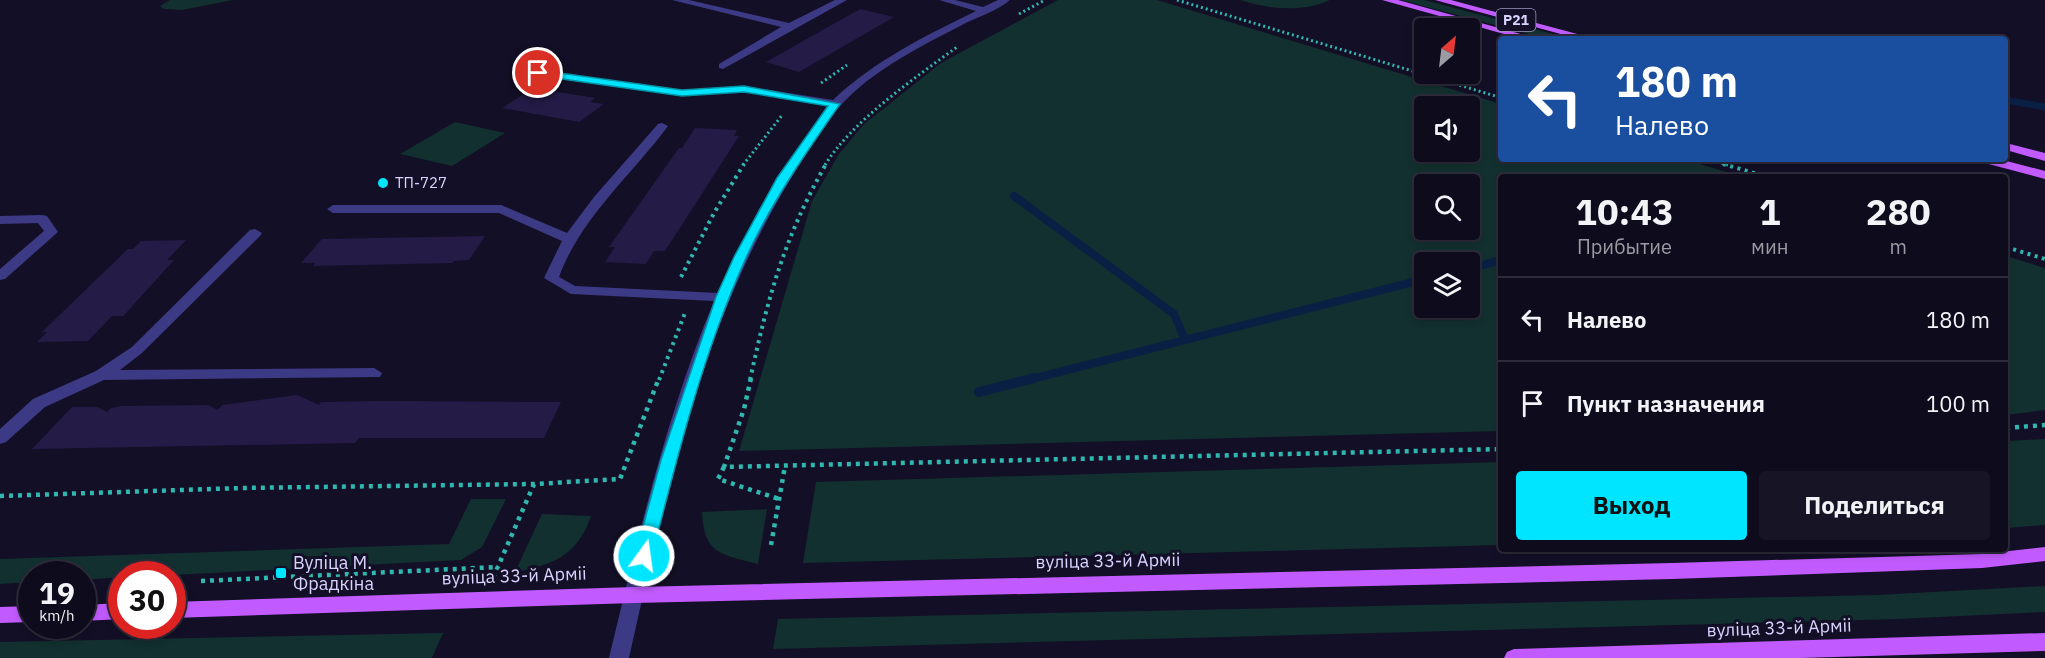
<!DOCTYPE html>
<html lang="ru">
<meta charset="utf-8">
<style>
:root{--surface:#0e0b1c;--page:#171425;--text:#f1f3f6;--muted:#9b9ba3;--line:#2e2b3b;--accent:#00e5ff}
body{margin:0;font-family:"IBM Plex Sans",sans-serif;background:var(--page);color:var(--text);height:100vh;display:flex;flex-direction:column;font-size:22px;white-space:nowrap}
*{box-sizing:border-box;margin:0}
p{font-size:20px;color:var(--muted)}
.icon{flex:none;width:33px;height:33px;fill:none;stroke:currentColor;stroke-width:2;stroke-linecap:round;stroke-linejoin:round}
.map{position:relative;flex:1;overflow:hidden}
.sheet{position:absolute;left:1498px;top:174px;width:510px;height:378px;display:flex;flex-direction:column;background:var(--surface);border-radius:6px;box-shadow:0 3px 9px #0003,0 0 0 2px var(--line)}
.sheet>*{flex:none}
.banner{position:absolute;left:1498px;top:36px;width:510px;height:126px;border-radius:6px;box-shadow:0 3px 9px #0003,0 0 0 2px var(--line);background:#1a4fa0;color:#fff;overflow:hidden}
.needle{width:39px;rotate:28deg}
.controls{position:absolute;left:1414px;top:18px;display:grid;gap:12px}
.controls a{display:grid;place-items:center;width:66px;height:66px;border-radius:6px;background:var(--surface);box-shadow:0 3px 9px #0003,0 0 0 2px var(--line);font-size:30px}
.speed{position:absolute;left:18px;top:561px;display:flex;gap:12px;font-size:30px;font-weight:700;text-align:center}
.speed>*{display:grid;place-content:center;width:78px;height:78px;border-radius:50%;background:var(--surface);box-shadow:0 3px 9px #0003,0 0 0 2px var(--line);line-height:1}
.speed small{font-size:15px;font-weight:400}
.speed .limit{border:9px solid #d22;background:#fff;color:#111}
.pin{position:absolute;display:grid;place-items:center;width:51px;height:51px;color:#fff;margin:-26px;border:3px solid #fff;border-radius:50%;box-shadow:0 2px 6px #0007}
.me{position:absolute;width:66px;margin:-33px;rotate:14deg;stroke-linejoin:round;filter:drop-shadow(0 0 4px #0008)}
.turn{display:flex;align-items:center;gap:21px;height:126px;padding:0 18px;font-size:27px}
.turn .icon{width:78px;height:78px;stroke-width:2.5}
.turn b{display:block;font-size:42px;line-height:51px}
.eta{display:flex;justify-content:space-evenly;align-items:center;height:102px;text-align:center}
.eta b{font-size:36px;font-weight:700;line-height:42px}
.action{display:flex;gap:12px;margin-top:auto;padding:12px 18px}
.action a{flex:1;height:69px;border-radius:6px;background:var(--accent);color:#111;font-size:24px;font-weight:700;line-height:69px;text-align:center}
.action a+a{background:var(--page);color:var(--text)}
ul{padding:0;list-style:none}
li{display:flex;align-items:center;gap:18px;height:84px;padding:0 18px;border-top:2px solid var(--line)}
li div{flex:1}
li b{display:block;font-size:22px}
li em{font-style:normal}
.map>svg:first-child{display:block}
.green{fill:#12302f;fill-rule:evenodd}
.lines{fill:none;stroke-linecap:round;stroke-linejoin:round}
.stream-far2{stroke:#0a1f44;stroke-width:7}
.stream-far1{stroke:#0a1f44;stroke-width:8}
.stream{stroke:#0a1f44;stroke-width:10}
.building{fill:#241b47}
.path-far2{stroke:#2fb8b0;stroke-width:3;stroke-dasharray:2 3;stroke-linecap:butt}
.path-far1{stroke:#2fb8b0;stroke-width:4;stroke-dasharray:3 4.5;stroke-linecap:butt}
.path{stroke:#2fb8b0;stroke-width:4.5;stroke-dasharray:4 5;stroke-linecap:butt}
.minor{fill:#3d3a85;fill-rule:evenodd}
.major{fill:#c25bff;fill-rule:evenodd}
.route{fill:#00e5ff;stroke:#0095a6;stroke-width:1.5}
.poi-dot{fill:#00e5ff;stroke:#130f26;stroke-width:2}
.labels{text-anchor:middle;stroke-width:6;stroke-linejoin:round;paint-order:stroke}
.shield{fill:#130f26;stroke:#9e99be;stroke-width:1.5}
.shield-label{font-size:14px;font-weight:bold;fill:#d9d4ff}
.poi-label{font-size:15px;fill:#d9d4ff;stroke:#130f26;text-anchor:start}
.near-street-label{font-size:18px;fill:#d9d4ff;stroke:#130f26}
.near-poi-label{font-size:18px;fill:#d9d4ff;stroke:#130f26;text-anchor:start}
</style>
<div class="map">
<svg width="2045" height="658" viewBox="0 0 2045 658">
<rect width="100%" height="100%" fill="#130f26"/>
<g class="green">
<polygon points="170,0 233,0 182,10 164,9 160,6"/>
<path d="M1058,0h99l344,104 1,55h181l60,18h-241l-1,254 -762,20 73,-250 27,-47 25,-30 77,-61zM1425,106h45v46h-45zM1425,184h45v46h-45zM1425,262h45v46h-45z"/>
<path d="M1240,0h90c-28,13 -61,9 -90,0z"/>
<polygon points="1401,0 1424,0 1572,39 1548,39"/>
<polygon points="455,122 505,133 452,166 400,154"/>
<polygon points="2006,256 2045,268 2045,410 2006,415"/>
<polygon points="2045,439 2045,525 2006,528 2006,441"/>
<polygon points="1501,462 1501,545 803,563 816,482"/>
<polygon points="471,499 506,499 482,547 461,560 173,575 122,574 121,577 83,580 82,574 32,574 31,582 0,584 0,559 449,544"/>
<path d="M767,509l-9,55c-37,-10 -54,-9 -56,-52z"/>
<path d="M542,514l49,2c-13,39 -38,49 -76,56z"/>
<polygon points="2045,586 2045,612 1898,619 773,649 778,619 1877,595"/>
<polygon points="443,633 432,658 0,658 0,642"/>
</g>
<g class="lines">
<polyline class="stream-far2" points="2006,100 2045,107"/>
<g class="stream-far1">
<polyline points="1014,196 1174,314 1185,340"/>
<polyline points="1470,268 1502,260"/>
<polyline points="1028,380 1425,279"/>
</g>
<polyline class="stream" points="979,392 1034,378"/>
</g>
<g class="building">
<polygon points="860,9 894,17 799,72 766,62"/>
<polygon points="533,88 595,98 590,102 604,104 579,122 502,108"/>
<polygon points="695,128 737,130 734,136 739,136 665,251 654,251 646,264 605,262 615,247 609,247 679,148 682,148"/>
<polygon points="485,236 469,260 454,261 452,263 313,266 315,263 301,263 322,239"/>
<polygon points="186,240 167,260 174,260 126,313 123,316 112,316 88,341 37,342 47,332 42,332 128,249 133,249 141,241"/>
<polygon points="297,395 319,405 321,402 382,401 561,402 544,438 359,438 355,443 32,449 72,407 97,407 107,412 111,408 122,406 208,405 218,410 222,405"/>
</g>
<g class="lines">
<g class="path-far2">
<polyline points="1177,0 1502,98"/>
<polyline points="1019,14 1045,0"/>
<polyline points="821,83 847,65"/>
<polyline points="1707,159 1728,165"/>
<polyline points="743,165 783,114"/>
<path d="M825,165c26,-43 91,-88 132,-118"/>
</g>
<g class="path-far1">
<polyline points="1723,164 1768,177"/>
<polyline points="2006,247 2045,259"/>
<polyline points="681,277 714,213 744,164"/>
<polyline points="659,380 685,313"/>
<path d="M750,380c18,-83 34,-142 76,-216"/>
</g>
<g class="path">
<polyline points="751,378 744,409 724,467 1502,449"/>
<polyline points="2006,428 2045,425"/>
<polyline points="724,467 718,479 779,499"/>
<polyline points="0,496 242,488 534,484 620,479 659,378"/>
<polyline points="771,545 785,466"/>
<polyline points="493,578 534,484"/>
<polyline points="201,581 498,567"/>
</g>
<g class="minor">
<polygon points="672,0 689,0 789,23 835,0 847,0 723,69 719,68 719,64 781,27"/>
<path d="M939,0h16l28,7 15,-7h12c-13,11 -33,17 -48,25 -37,19 -77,39 -108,67 -26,23 -43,54 -61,83 -91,147 -127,317 -164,483h-20c29,-121 57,-242 105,-357l-143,-7 -27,-16 18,-37 -63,-28h-166l-6,-4 6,-4h168l66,28 27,-36 64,-73 4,-1 6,3c-37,50 -87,91 -109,151l16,9 143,7 41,-84 68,-103 -83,-14 -62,4 -144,-20 -4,-1v-4l148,19 62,-4 89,14c41,-39 92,-64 143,-89z"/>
<polygon points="42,215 47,216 58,232 5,279 0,280 0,269 44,231 38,223 0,224 0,216"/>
<polygon points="255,229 262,233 260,236 142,353 120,370 374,368 382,373 380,377 104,380 45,407 6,442 0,444 0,429 33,399 96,371 132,347 250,230"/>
</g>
<g class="major">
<polygon points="1382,0 1398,0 1539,39 1522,39"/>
<polygon points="1435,0 1451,0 1596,39 1579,39"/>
<polygon points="2006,143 2045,153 2045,161 2006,150"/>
<polygon points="1979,159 1999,159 2045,171 2045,179 1981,162"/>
<polygon points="2045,547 2045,561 1982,568 1672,579 634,603 172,618 172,602 634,587 1672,563 1982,554"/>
<polygon points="122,603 122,619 82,621 82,605"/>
<polygon points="32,606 32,622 0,623 0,607"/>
<polygon points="2045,633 2045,651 1800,658 1504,658 1507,652 1514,649"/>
</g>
</g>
<path class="route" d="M538,70l144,20 62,-4 96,18c-35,50 -70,100 -95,156 -42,93 -68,197 -93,296l-2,5h-13l-2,-5 26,-96 55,-163 18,-40 43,-79 51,-72 -84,-14 -62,4 -148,-21 -1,-2z"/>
<g class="poi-dot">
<circle cx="383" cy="183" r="6"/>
<rect x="275" y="567" width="12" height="12" rx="3"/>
</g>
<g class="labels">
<rect class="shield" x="1496.5" y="9" width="39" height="22" rx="4.5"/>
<g class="shield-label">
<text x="1516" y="25">Р21</text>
</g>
<g class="poi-label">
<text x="395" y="188">ТП-727</text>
</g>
<g class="near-street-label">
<text transform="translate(1108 561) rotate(-1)" y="6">вуліца 33-й Арміі</text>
<text transform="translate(514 576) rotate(-2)" y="6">вуліца 33-й Арміі</text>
<text transform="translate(1779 628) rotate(-2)" y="6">вуліца 33-й Арміі</text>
</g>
<g class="near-poi-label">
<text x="293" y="569">Вуліца М.<tspan x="293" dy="21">Фрадкіна</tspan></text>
</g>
</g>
</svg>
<div class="controls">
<a><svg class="needle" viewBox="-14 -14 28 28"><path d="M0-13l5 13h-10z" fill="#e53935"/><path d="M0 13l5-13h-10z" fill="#9b9ba3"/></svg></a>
<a><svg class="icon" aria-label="sound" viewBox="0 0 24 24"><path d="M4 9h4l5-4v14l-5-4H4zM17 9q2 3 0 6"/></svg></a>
<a><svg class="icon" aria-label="search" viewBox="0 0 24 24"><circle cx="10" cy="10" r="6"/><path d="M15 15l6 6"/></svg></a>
<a><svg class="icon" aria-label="layers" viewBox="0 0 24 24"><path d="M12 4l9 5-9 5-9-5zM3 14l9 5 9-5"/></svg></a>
</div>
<div class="speed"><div>19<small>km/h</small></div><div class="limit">30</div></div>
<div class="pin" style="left:538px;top:73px;background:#d93025"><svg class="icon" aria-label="arrive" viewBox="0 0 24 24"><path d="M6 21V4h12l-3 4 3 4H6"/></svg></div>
<svg class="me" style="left:644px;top:556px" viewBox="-20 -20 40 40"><circle r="17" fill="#00e5ff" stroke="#fff" stroke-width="3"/><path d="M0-11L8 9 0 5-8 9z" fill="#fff"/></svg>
<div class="banner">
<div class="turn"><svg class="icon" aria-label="left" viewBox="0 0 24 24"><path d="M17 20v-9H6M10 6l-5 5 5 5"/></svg><div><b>180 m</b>Налево</div></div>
</div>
<section class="sheet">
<div class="eta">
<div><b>10:43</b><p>Прибытие</p></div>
<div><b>1</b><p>мин</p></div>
<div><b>280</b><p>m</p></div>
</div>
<ul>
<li><svg class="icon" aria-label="left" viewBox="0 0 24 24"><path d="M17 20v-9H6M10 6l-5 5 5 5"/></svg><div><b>Налево</b></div><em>180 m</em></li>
<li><svg class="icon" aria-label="arrive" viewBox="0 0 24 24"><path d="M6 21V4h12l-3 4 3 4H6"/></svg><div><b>Пункт назначения</b></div><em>100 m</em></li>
</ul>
<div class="action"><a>Выход</a><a>Поделиться</a></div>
</section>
</div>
